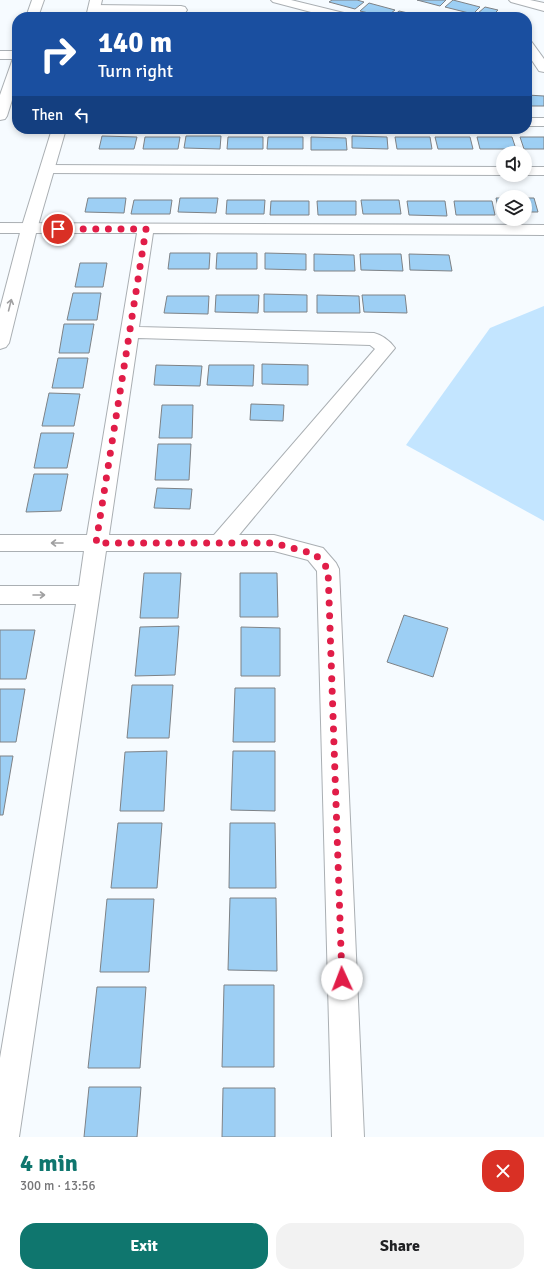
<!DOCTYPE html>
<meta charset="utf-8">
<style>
:root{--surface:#fff;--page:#f2f2f2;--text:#202124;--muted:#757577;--accent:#0f766e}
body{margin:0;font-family:Signika,sans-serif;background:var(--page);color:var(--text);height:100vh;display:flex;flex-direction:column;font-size:15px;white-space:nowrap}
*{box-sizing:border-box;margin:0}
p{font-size:13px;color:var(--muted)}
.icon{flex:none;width:22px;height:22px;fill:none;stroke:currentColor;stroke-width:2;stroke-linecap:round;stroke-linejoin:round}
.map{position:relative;height:1137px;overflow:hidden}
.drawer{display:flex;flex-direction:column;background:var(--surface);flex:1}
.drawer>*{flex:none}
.top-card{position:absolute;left:12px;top:12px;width:520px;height:122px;border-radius:16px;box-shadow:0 2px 6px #0003;background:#1a4fa0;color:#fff;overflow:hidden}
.tools{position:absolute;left:496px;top:146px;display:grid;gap:8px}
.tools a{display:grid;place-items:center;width:36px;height:36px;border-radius:50%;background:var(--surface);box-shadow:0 2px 6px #0003;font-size:20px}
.pin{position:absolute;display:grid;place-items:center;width:34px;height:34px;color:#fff;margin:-17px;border:2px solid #fff;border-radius:50%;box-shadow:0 1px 4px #0007}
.me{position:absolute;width:44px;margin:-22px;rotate:358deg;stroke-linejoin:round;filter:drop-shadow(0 0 3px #0008)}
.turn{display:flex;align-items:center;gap:14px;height:84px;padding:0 20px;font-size:18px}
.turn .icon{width:52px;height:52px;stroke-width:2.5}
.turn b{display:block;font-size:28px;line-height:34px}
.then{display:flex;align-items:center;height:38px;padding:0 20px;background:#0003;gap:8px;font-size:15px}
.round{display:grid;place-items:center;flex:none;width:42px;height:42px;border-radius:16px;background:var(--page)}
.head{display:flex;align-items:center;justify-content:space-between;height:68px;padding:0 20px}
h1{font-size:24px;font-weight:800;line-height:30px;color:var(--accent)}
.button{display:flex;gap:8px;margin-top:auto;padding:8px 20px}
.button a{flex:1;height:46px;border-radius:16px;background:var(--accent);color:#fff;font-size:16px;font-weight:800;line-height:46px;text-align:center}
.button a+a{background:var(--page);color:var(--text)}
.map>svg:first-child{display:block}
.green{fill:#c3e5ff}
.building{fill:#9dcff4;stroke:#7e8286}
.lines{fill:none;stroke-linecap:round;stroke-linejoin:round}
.minor-casing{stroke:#aaafb3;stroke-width:2}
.secondary-casing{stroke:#aaafb3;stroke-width:2}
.minor{fill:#fff;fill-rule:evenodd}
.secondary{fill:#fff;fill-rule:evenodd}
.oneway{stroke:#a0a0a1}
.route{stroke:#e11d48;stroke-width:7;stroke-dasharray:0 12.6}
</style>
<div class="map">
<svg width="544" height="1137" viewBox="0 0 544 1137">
<rect width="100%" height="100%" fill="#f6fbff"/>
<polygon class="green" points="544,306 544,521 406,445 490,328"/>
<g class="building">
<polygon points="332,0 357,0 364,2 355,9 329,2"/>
<polygon points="417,0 446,0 440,6"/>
<polygon points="453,0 480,7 473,14 445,7"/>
<polygon points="369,3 395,10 386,17 360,11"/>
<polygon points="485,7 498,10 491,17 477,14"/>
<polygon points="399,11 426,17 392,17"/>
<polygon points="527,95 544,96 544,106 527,106"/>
<polygon points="102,136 137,137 134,149 99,149"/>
<polygon points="186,136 221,136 220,149 184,148"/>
<polygon points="352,136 387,137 388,149 352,148"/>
<polygon points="145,137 180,137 178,149 143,149"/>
<polygon points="228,137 263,137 263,149 227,149"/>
<polygon points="268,137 303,137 303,149 267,149"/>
<polygon points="311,137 346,138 347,150 311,150"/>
<polygon points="395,137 430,137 432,149 397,149"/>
<polygon points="435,137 470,137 473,149 438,149"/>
<polygon points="477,137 512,137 516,149 480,149"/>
<polygon points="520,137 544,137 544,149 524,149"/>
<polygon points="88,198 126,198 124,213 85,212"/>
<polygon points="180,198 218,198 216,213 178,212"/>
<polygon points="496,198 503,198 503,212 499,212"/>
<polygon points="525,198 534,198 538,212 525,212"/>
<polygon points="134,200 172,200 170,214 131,214"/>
<polygon points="227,200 265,200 264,214 226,214"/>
<polygon points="361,200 399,200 401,214 363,214"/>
<polygon points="271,201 309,201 309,215 270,215"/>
<polygon points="317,201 356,201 356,215 318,215"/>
<polygon points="407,201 445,201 447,216 409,215"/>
<polygon points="454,201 492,201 495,215 456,215"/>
<polygon points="170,253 210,253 209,269 168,269"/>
<polygon points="217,253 257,253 257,269 216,269"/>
<polygon points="265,253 306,254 306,270 265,269"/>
<polygon points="314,254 354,255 355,271 314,271"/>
<polygon points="360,254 401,254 403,271 361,270"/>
<polygon points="409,254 449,255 452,271 410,270"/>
<polygon points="80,263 107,263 103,287 75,287"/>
<polygon points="73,293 101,293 97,320 67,320"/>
<polygon points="264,294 307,295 307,312 264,312"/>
<polygon points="216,295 259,295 258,313 215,312"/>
<polygon points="317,295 359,296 360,313 317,313"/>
<polygon points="362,295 405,295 407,313 364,312"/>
<polygon points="167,296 209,296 208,314 164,313"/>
<polygon points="64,324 94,324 89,353 59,353"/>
<polygon points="58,358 88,358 83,388 52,388"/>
<polygon points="262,364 308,365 308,385 262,384"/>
<polygon points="156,365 202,366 200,386 154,385"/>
<polygon points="209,365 254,365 253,386 207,385"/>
<polygon points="49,393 80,394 74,426 42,426"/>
<polygon points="251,404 284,405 283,421 250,420"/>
<polygon points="162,405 193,405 192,438 159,438"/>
<polygon points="41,433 74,433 67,468 34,468"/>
<polygon points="158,444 191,444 189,480 155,480"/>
<polygon points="34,474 68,474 61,511 26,512"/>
<polygon points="157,488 192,489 190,509 154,508"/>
<polygon points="144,573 181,573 178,618 140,618"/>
<polygon points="240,573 277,573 278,617 240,617"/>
<polygon points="404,615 448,628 433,677 387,662"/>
<polygon points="179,626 175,675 135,676 140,627"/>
<polygon points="241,627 280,628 280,676 241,676"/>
<polygon points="0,630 35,630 26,679 0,679"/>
<polygon points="132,685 173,685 169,738 127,738"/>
<polygon points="235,688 275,688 275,742 233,742"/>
<polygon points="0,689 25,689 16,742 0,742"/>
<polygon points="167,751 164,811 120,811 125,752"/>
<polygon points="233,751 275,751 275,811 231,810"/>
<polygon points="0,756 13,756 3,815 0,815"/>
<polygon points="118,823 162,823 157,888 111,888"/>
<polygon points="230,823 275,823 276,888 229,888"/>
<polygon points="230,898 276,898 277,971 228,970"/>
<polygon points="107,899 154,899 149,972 100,972"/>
<polygon points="224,985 274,985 274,1067 222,1067"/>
<polygon points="97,987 146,987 140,1068 88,1068"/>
<polygon points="89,1087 141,1087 137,1137 84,1137"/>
<polygon points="223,1088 275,1088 275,1137 222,1137"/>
</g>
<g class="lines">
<defs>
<g id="minor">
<polygon points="271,0 291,0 348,14 350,17 330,17 273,2"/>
<polygon points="509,0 530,0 544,3 544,11 511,2"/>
<polygon points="94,5 181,6 185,7 187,10 185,13 181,14 90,12 88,9 90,6"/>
<polygon points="527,40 531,41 544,59 544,72 539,71 527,53"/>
<rect x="0" y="51" width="17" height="8"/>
<rect x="527" y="118" width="17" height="8"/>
<polygon points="47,165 503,167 503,175 505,175 503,175 47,173 42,172 40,169 42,166"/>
<polygon points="525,167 544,167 544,175 523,175 525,175"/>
<path d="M0,223l544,2v10l-391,-2 -14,94 235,6c8,2 16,8 21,15l-156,187h35l49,13 13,15 3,6 25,568h-32l-15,-566 -9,-11 -34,-9h-168l-87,586h-19v-79l76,-454h-76v-18h79l5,-35h-84v-16h87l50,-302h-137zM138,338l232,7 5,4 -161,186h-105z"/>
</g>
<g id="secondary">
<polygon points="32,0 44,0 38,17 26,17"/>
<polygon points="90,0 102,0 98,17 86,17"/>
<polygon points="17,60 17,84 7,116 5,119 0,120 0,95 11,64 12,61"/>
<polygon points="52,129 66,129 37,229 9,343 6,347 0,349 0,309 21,229"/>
</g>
</defs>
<use href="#minor" class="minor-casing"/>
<use href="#secondary" class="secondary-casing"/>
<use href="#minor" class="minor"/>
<use href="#secondary" class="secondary"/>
</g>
<defs><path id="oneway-shaft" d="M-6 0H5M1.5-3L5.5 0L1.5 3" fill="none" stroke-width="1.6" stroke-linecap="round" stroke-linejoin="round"/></defs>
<g class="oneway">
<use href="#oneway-shaft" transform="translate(10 305) rotate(-76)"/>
<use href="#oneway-shaft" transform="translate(57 543) rotate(-180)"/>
<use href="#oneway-shaft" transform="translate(39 595)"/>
</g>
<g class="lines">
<polyline class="route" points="58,229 146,229 96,543 274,543 315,554 328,569 342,979"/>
</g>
</svg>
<div class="tools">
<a><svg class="icon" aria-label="sound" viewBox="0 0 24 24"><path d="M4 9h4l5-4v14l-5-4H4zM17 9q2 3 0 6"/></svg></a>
<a><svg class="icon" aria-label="layers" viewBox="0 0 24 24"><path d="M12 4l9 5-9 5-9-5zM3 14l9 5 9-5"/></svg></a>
</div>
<div class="pin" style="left:58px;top:229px;background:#d93025"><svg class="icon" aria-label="arrive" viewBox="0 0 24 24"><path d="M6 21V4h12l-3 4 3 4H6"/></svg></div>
<svg class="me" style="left:342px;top:979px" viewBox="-20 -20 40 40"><circle r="19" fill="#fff"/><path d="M0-13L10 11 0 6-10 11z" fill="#e11d48"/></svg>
<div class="top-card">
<div class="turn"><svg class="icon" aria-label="right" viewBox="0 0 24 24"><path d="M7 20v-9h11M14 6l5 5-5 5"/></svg><div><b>140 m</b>Turn right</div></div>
<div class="then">Then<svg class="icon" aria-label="left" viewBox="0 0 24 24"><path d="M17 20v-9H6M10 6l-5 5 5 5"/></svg></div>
</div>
</div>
<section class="drawer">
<div class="head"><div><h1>4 min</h1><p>300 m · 13:56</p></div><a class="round" style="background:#d93025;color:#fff"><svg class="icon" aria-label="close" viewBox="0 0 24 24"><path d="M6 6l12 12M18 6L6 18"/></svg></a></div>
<div class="button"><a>Exit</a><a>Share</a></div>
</section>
